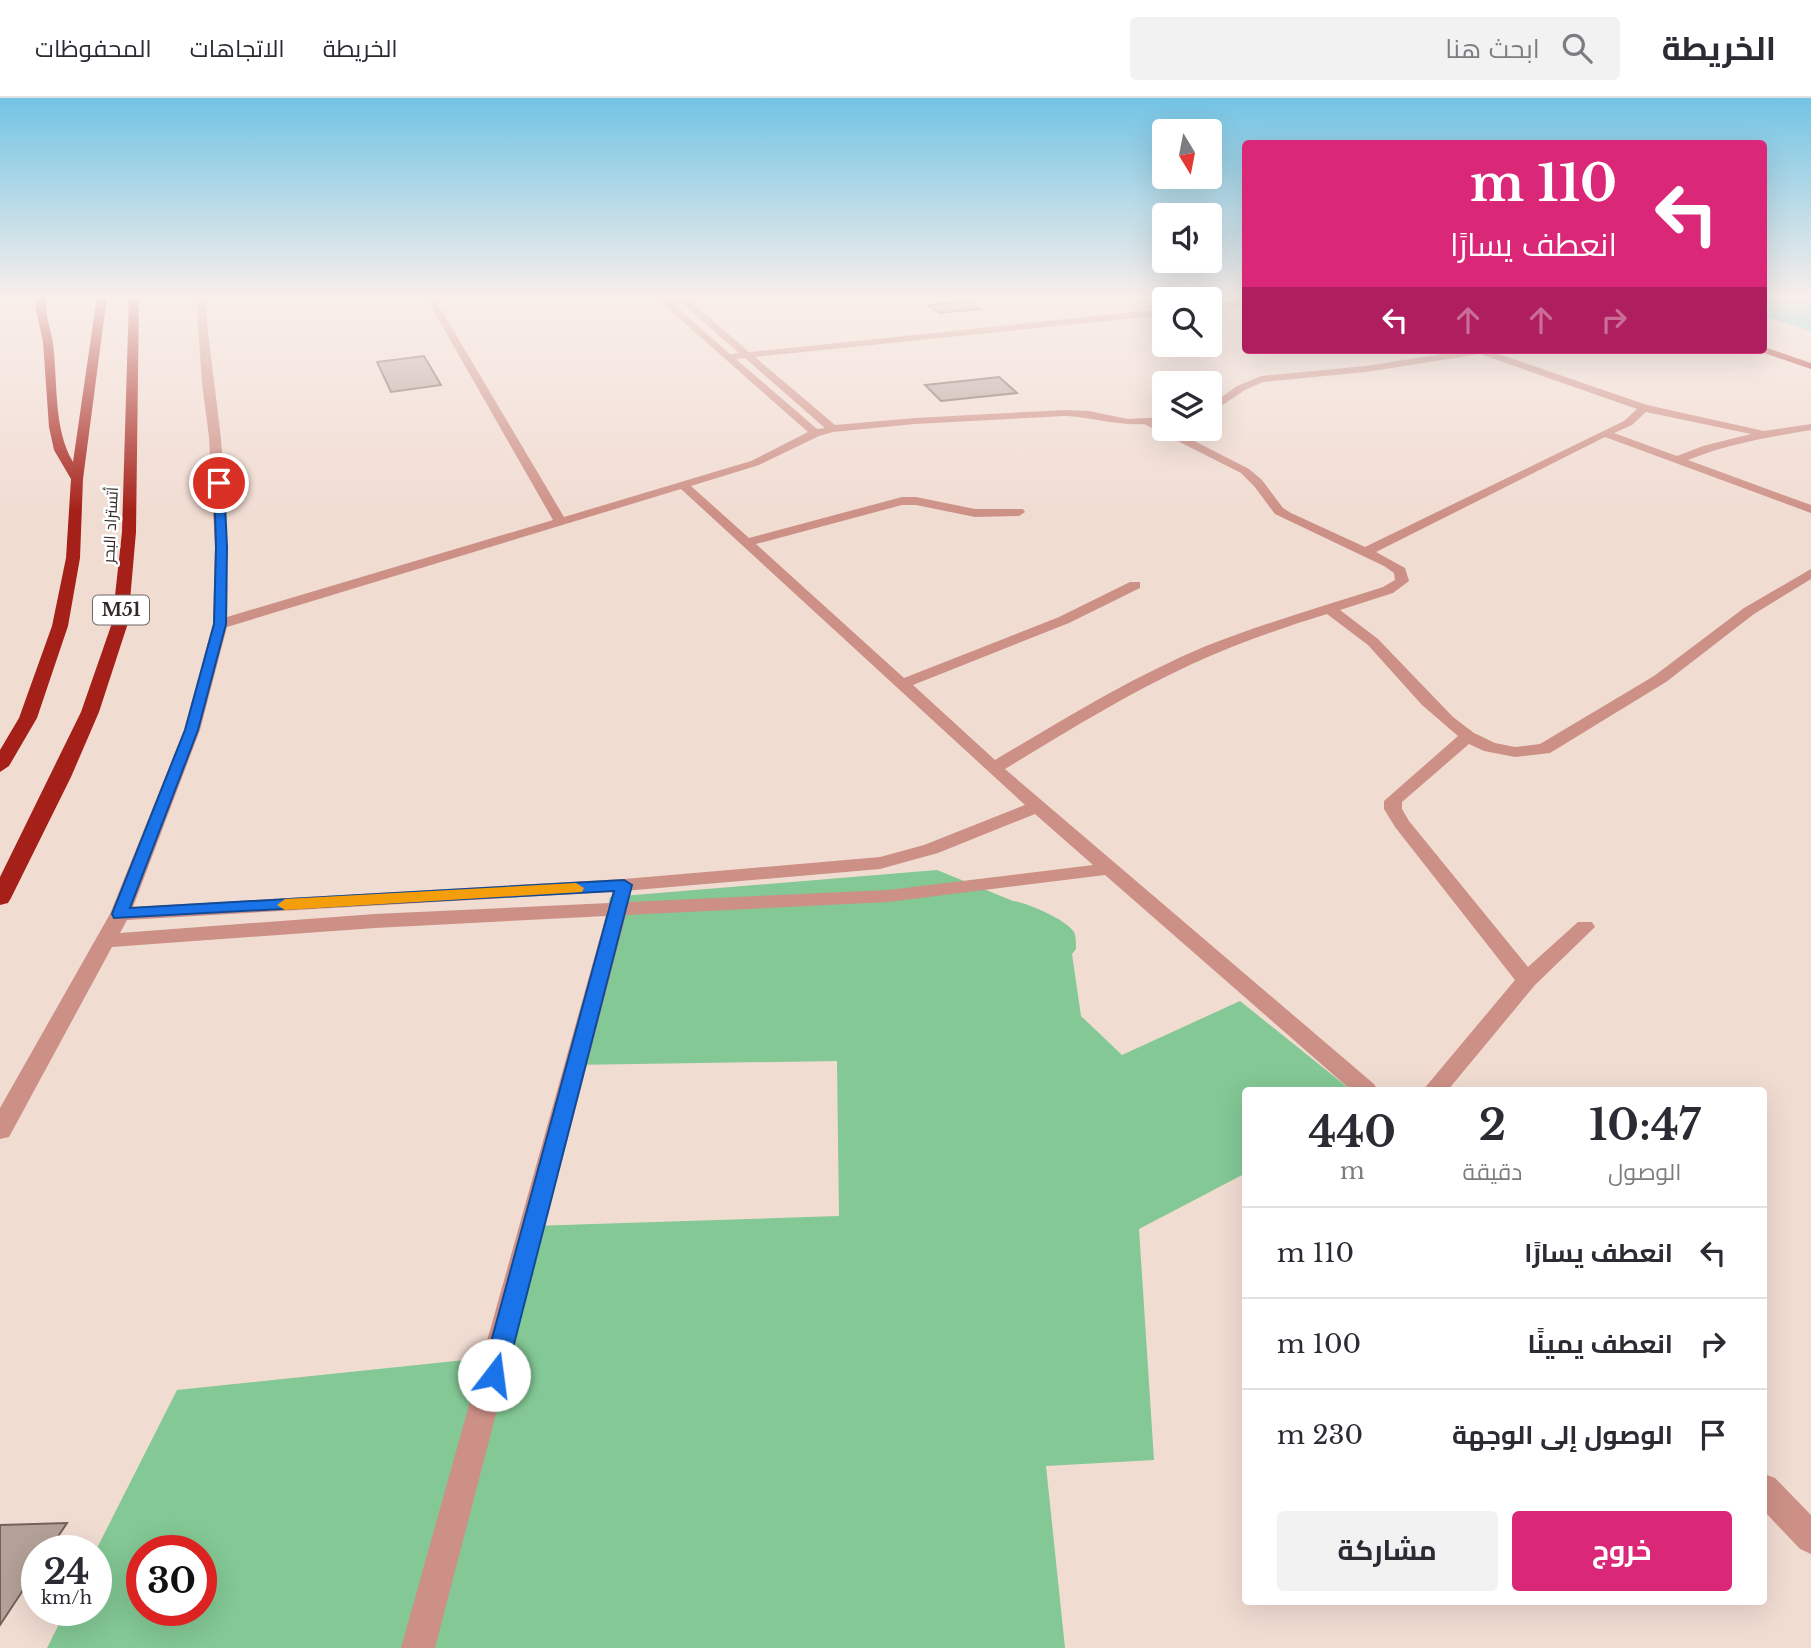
<!DOCTYPE html>
<html lang="ar">
<meta charset="utf-8">
<style>
:root{--surface:#fff;--page:#f2f2f3;--text:#2b2b33;--muted:#7c7c81;--line:#e1e1e2;--accent:#db2777}
body{margin:0;font-family:"Libre Baskerville",Cairo,serif;background:var(--page);color:var(--text);direction:rtl;height:100vh;display:flex;flex-direction:column;font-size:26px;white-space:nowrap}
*{box-sizing:border-box;margin:0}
p{font-size:23px;color:var(--muted)}
.icon{flex:none;width:38px;height:38px;fill:none;stroke:currentColor;stroke-width:2;stroke-linecap:round;stroke-linejoin:round}
.map{position:relative;flex:1;overflow:hidden;direction:ltr}
.panel{position:absolute;left:1242px;top:989px;width:525px;height:518px;display:flex;flex-direction:column;background:var(--surface);border-radius:7px;box-shadow:0 7px 28px #0002;direction:rtl}
.panel>*{flex:none}
.hud{position:absolute;left:1242px;top:42px;width:525px;height:214px;border-radius:7px;box-shadow:0 7px 28px #0002;direction:rtl;background:#db2777;color:#fff;overflow:hidden}
.needle{width:46px;rotate:170deg}
.buttons{position:absolute;left:1152px;top:21px;display:grid;gap:14px}
.buttons a{display:grid;place-items:center;width:70px;height:70px;border-radius:7px;background:var(--surface);box-shadow:0 7px 28px #0002;font-size:35px}
.speed{position:absolute;left:21px;top:1437px;display:flex;gap:14px;font-size:35px;font-weight:700;text-align:center}
.speed>*{display:grid;place-content:center;width:91px;height:91px;border-radius:50%;background:var(--surface);box-shadow:0 7px 28px #0002;line-height:1}
.speed small{font-size:18px;font-weight:400}
.speed .limit{border:10px solid #d22;background:#fff;color:#111}
.pin{position:absolute;display:grid;place-items:center;width:60px;height:60px;color:#fff;margin:-30px;border:4px solid #fff;border-radius:50%;box-shadow:0 2px 7px #0007}
.me{position:absolute;width:77px;margin:-38px;rotate:15deg;stroke-linejoin:round;filter:drop-shadow(0 0 5px #0008)}
.turn{display:flex;align-items:center;gap:24px;height:147px;padding:0 35px;font-size:32px}
.turn .icon{width:91px;height:91px;stroke-width:2.5}
.turn b{display:block;font-size:49px;line-height:60px}
.lanes{display:flex;align-items:center;height:66px;padding:0 35px;background:#0003;justify-content:center;gap:35px;direction:ltr}
.lanes .off{opacity:.35}
.eta{display:flex;justify-content:space-evenly;align-items:center;height:119px;text-align:center}
.eta b{font-size:42px;font-weight:700;line-height:49px}
.action{display:flex;gap:14px;margin-top:auto;padding:14px 35px}
.action a{flex:1;height:80px;border-radius:7px;background:var(--accent);color:#fff;font-size:28px;font-weight:700;line-height:80px;text-align:center}
.action a+a{background:var(--page);color:var(--text)}
ul{padding:0;list-style:none}
li{display:flex;align-items:center;gap:21px;height:91px;padding:0 35px;border-top:2px solid var(--line)}
li div{flex:1}
li b{display:block;font-size:26px}
li em{font-style:normal}
header{display:flex;align-items:center;gap:42px;box-sizing:border-box;height:98px;padding:0 35px;background:var(--surface);border-bottom:2px solid var(--line)}
header strong{font-size:33px}
nav{display:flex;gap:38px;margin-inline-start:auto;font-size:24px}
.search{width:490px;height:63px;background:var(--page);display:flex;align-items:center;gap:18px;box-sizing:border-box;padding:0 24px;border-radius:7px;color:var(--muted);font-size:26px}
.map>svg:first-child{display:block}
.green{fill:#83c895;fill-rule:evenodd}
.water{fill:#62dcdf}
.building{fill:#b4a198;stroke:#736159;stroke-width:2}
.lines{fill:none;stroke-linecap:round;stroke-linejoin:round}
.minor{fill:#cd9086;fill-rule:evenodd}
.trunk{fill:#aa3228;fill-rule:evenodd}
.motorway{fill:#a42018;fill-rule:evenodd}
.route{fill:#1a73e8;stroke:#114b97;stroke-width:2}
.slow{fill:#f59e0b}
.labels{text-anchor:middle;stroke-width:5;stroke-linejoin:round;paint-order:stroke}
.far-street-label{font-size:16px;fill:#312926;stroke:#fff}
.shield{fill:#fff;stroke:#6f6967;stroke-width:2}
.shield-label{font-size:18px;font-weight:bold;fill:#312926}
</style>
<header>
<strong>الخريطة</strong>
<div class="search"><svg class="icon" aria-label="search" viewBox="0 0 24 24"><circle cx="10" cy="10" r="6"/><path d="M15 15l6 6"/></svg>ابحث هنا</div>
<nav><a>الخريطة</a><a>الاتجاهات</a><a>المحفوظات</a></nav>
</header>
<div class="map">
<svg width="1811" height="1550" viewBox="0 0 1811 1550">
<rect width="100%" height="100%" fill="#f1dcd2"/>
<path class="green" d="M937,772l76,31c13,1 54,19 61,31 2,4 2,12 2,17l-4,5 9,62 41,39 118,-54 111,89h-105v83l-107,56 15,231 -108,6 19,182h-1018l19,-38h30v-60l81,-160 307,-32 48,-132 307,-10 -2,-155 -266,4 39,-168zM142,1452h59v60h-59z"/>
<polygon class="water" points="1764,198 1811,198 1811,233 1764,218"/>
<g class="building">
<polygon points="967,203 979,211 940,215 928,207"/>
<polygon points="424,258 441,287 391,294 377,264"/>
<polygon points="999,279 1017,295 941,303 925,287"/>
<polygon points="67,1425 49,1452 37,1452 37,1471 0,1527 0,1427"/>
</g>
<g class="lines">
<g class="minor">
<path d="M196,198h29l-20,4c4,47 11,93 16,139 5,60 7,119 6,178l326,-97 -128,-224h8l131,221 187,-56 57,-29 -154,-136h10l66,58 9,-1 -57,-50h-9v-4l4,-1 -2,-2h44l-28,6 58,50 415,-43v6l-409,42 80,68 80,-7 150,-8 24,1 39,8 35,-2v4l-5,1 6,3v4h7l78,40 13,11 21,28 8,5 74,34 259,-126 13,-12 -157,-55 -114,18 -103,10 -18,8 -36,24v-8l28,-20 24,-10 105,-10 101,-16h20l160,55 117,26 47,-7v6c-42,7 -83,14 -123,30l123,45v8l-206,-76 -229,115 29,16 4,13 -16,12 -53,17 38,29 75,78 21,16 21,10 20,4 25,-3 114,-68 90,-68 67,-39v10l-57,35 -88,68 -116,71 -35,4 -31,-6 -15,-7 -67,58v7l7,12 119,146 50,-45h14l3,5 -60,58 -87,105h-25l92,-110 -120,-153 -11,-18v-8l74,-65 -36,-31 -54,-60 -41,-31c-46,14 -91,30 -135,50 -65,30 -126,68 -187,105l369,315 4,6h-27l-246,-215 -217,27 -262,13 -191,733h-34l205,-732 -231,12 -263,19 -103,190 -9,2v-31l110,-194 74,-184 29,-106 2,-77 -6,-110 -7,-54zM745,260l80,70 -8,1 -81,-70zM1646,314l105,22 -48,12 -26,10 -63,-23 18,-8zM1065,318c27,1 53,10 79,8l97,49 13,13 21,28 109,52 10,7 1,7 -12,7c-59,19 -119,36 -177,59 -74,31 -142,73 -211,114l-82,-75 156,-62 71,-35v-6h-10l-71,35 -155,61 -148,-134 146,-39h14l59,12 44,-1 6,-4 -2,-3h-48l-59,-12h-14l-153,41 -58,-52 68,-21 60,-29 14,-4 82,-8zM681,391l344,316 -101,40 -44,12 -256,22 -491,28 67,-177 27,-103zM1035,716l58,51 -205,25 -259,12 -2,-7h-14l-4,8 -234,11 -255,19 7,-13 497,-29 256,-22 58,-16z"/>
<polygon points="1246,202 1246,208 1209,212 1209,206"/>
<polygon points="1764,1376 1775,1380 1811,1417 1811,1456 1800,1451 1764,1413"/>
</g>
<polygon class="trunk" points="1764,249 1811,265 1811,271 1761,254 1759,252 1764,252"/>
<g class="motorway">
<path d="M37,198h10c-4,16 4,32 6,48 5,38 0,84 20,118l24,-166h10l-24,183 -3,79 -12,68 -31,92 -28,48 -9,6v-22l19,-32 33,-92 14,-68 5,-79 -17,-29 -5,-23 -6,-85 -8,-37z"/>
<polygon points="129,198 139,198 136,434 128,525 99,614 71,679 11,800 8,805 0,807 0,779 81,614 112,525 122,434"/>
</g>
</g>
<linearGradient id="sky" x2="0" y2="1"><stop stop-color="#72c4e4"/><stop offset="0.48" stop-color="#f9efeb"/><stop offset="1" stop-color="#f9efeb" stop-opacity="0"/></linearGradient>
<rect width="1811" height="415" fill="url(#sky)"/>
<polygon class="route" points="219,382 224,385 227,449 226,526 198,632 130,810 624,782 632,787 506,1277 502,1285 494,1288 485,1285 482,1277 614,793 114,820 112,816 185,632 214,526 216,449 214,385"/>
<polygon class="slow" points="576,785 584,790 582,794 285,812 277,807 285,801"/>
<g class="labels">
<g class="far-street-label">
<text transform="translate(110 427) rotate(-87)" y="6">أتستراد البحر</text>
</g>
<rect class="shield" x="93" y="497.5" width="56" height="29" rx="5"/>
<g class="shield-label">
<text x="121" y="518">M51</text>
</g>
</g>
</svg>
<div class="buttons">
<a><svg class="needle" viewBox="-14 -14 28 28"><path d="M0-13l5 13h-10z" fill="#e53935"/><path d="M0 13l5-13h-10z" fill="#7c7c81"/></svg></a>
<a><svg class="icon" aria-label="sound" viewBox="0 0 24 24"><path d="M4 9h4l5-4v14l-5-4H4zM17 9q2 3 0 6"/></svg></a>
<a><svg class="icon" aria-label="search" viewBox="0 0 24 24"><circle cx="10" cy="10" r="6"/><path d="M15 15l6 6"/></svg></a>
<a><svg class="icon" aria-label="layers" viewBox="0 0 24 24"><path d="M12 4l9 5-9 5-9-5zM3 14l9 5 9-5"/></svg></a>
</div>
<div class="speed"><div>24<small>km/h</small></div><div class="limit">30</div></div>
<div class="pin" style="left:219px;top:385px;background:#d93025"><svg class="icon" aria-label="arrive" viewBox="0 0 24 24"><path d="M6 21V4h12l-3 4 3 4H6"/></svg></div>
<svg class="me" style="left:494px;top:1277px" viewBox="-20 -20 40 40"><circle r="19" fill="#fff"/><path d="M0-13L10 11 0 6-10 11z" fill="#1a73e8"/></svg>
<div class="hud">
<div class="turn"><svg class="icon" aria-label="left" viewBox="0 0 24 24"><path d="M17 20v-9H6M10 6l-5 5 5 5"/></svg><div><b>110 m</b>انعطف يسارًا</div></div>
<div class="lanes"><svg class="icon" aria-label="left" viewBox="0 0 24 24"><path d="M17 20v-9H6M10 6l-5 5 5 5"/></svg><svg class="icon off" aria-label="ahead" viewBox="0 0 24 24"><path d="M12 20V5M6 11l6-6 6 6"/></svg><svg class="icon off" aria-label="ahead" viewBox="0 0 24 24"><path d="M12 20V5M6 11l6-6 6 6"/></svg><svg class="icon off" aria-label="right" viewBox="0 0 24 24"><path d="M7 20v-9h11M14 6l5 5-5 5"/></svg></div>
</div>
<section class="panel">
<div class="eta">
<div><b>10:47</b><p>الوصول</p></div>
<div><b>2</b><p>دقيقة</p></div>
<div><b>440</b><p>m</p></div>
</div>
<ul>
<li><svg class="icon" aria-label="left" viewBox="0 0 24 24"><path d="M17 20v-9H6M10 6l-5 5 5 5"/></svg><div><b>انعطف يسارًا</b></div><em>110 m</em></li>
<li><svg class="icon" aria-label="right" viewBox="0 0 24 24"><path d="M7 20v-9h11M14 6l5 5-5 5"/></svg><div><b>انعطف يمينًا</b></div><em>100 m</em></li>
<li><svg class="icon" aria-label="arrive" viewBox="0 0 24 24"><path d="M6 21V4h12l-3 4 3 4H6"/></svg><div><b>الوصول إلى الوجهة</b></div><em>230 m</em></li>
</ul>
<div class="action"><a>خروج</a><a>مشاركة</a></div>
</section>
</div>
